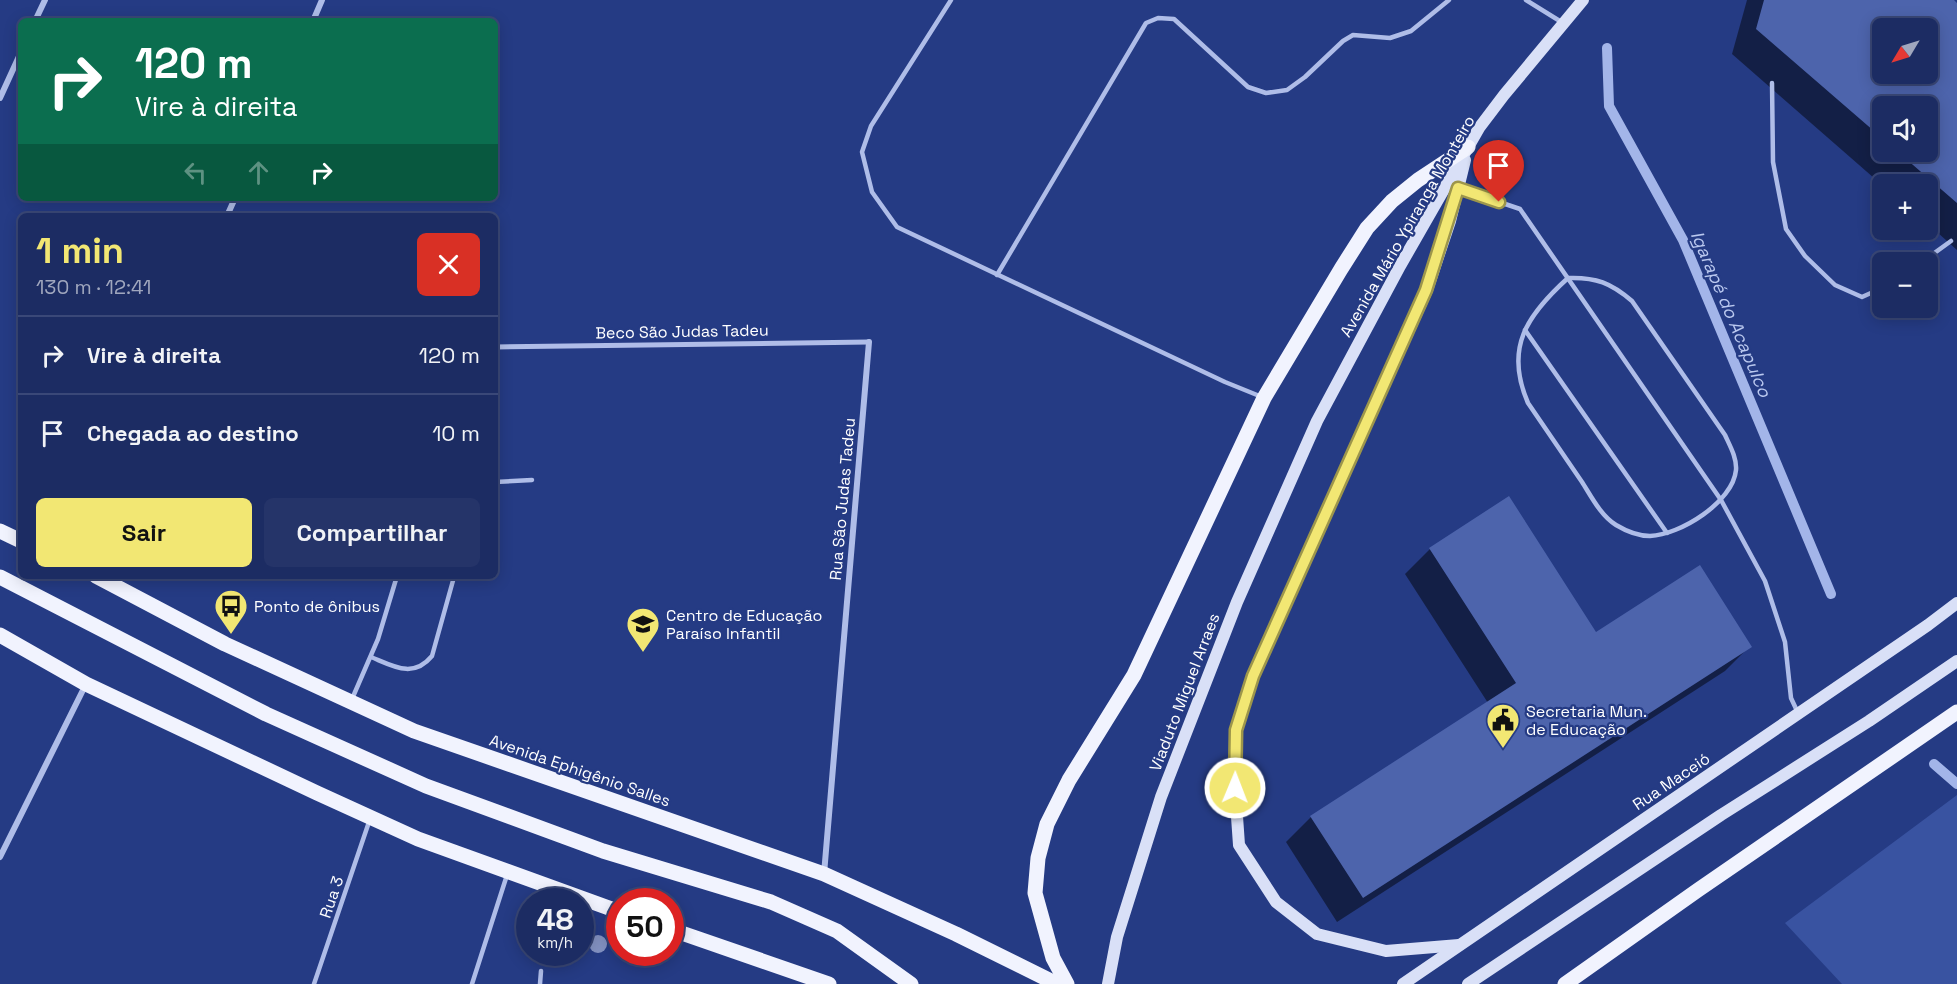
<!DOCTYPE html>
<html lang="pt">
<meta charset="utf-8">
<style>
:root{--surface:#1c2c63;--page:#253469;--text:#f1f3f6;--muted:#a0a7be;--line:#3a4878;--accent:#f2e773}
body{margin:0;font-family:"Space Grotesk",sans-serif;background:var(--page);color:var(--text);height:100vh;display:flex;flex-direction:column;font-size:22px;white-space:nowrap}
*{box-sizing:border-box;margin:0}
p{font-size:20px;color:var(--muted)}
.icon{flex:none;width:33px;height:33px;fill:none;stroke:currentColor;stroke-width:2;stroke-linecap:round;stroke-linejoin:round}
.map{position:relative;flex:1;overflow:hidden}
.details{position:absolute;left:18px;top:213px;width:480px;height:366px;display:flex;flex-direction:column;background:var(--surface);border-radius:9px;box-shadow:0 3px 15px #0003,0 0 0 2px var(--line)}
.details>*{flex:none}
.hud{position:absolute;left:18px;top:18px;width:480px;height:183px;border-radius:9px;box-shadow:0 3px 15px #0003,0 0 0 2px var(--line);background:#0b6e4f;color:#fff;overflow:hidden}
.needle{width:39px;rotate:232deg}
.fabs{position:absolute;left:1872px;top:18px;display:grid;gap:12px}
.fabs a{display:grid;place-items:center;width:66px;height:66px;border-radius:9px;background:var(--surface);box-shadow:0 3px 15px #0003,0 0 0 2px var(--line);font-size:30px}
.speed{position:absolute;left:516px;top:888px;display:flex;gap:12px;font-size:30px;font-weight:700;text-align:center}
.speed>*{display:grid;place-content:center;width:78px;height:78px;border-radius:50%;background:var(--surface);box-shadow:0 3px 15px #0003,0 0 0 2px var(--line);line-height:1}
.speed small{font-size:15px;font-weight:400}
.speed .limit{border:9px solid #d22;background:#fff;color:#111}
.pin{position:absolute;display:grid;place-items:center;width:51px;height:51px;color:#fff;margin:-62px -26px;border-radius:50% 50% 50% 0;rotate:-45deg;box-shadow:0 0 6px #0007}
.pin .icon{rotate:45deg}
.me{position:absolute;width:66px;margin:-33px;rotate:1deg;stroke-linejoin:round;filter:drop-shadow(0 0 4px #0008)}
.turn{display:flex;align-items:center;gap:21px;height:126px;padding:0 18px;font-size:27px}
.turn .icon{width:78px;height:78px;stroke-width:2.5}
.turn b{display:block;font-size:42px;line-height:51px}
.lanes{display:flex;align-items:center;height:57px;padding:0 18px;background:#0003;justify-content:center;gap:30px;direction:ltr}
.lanes .off{opacity:.35}
.round{display:grid;place-items:center;flex:none;width:63px;height:63px;border-radius:9px;background:var(--page)}
.head{display:flex;align-items:center;justify-content:space-between;height:102px;padding:0 18px}
h1{font-size:36px;font-weight:600;line-height:45px;color:var(--accent)}
.action{display:flex;gap:12px;margin-top:auto;padding:12px 18px}
.action a{flex:1;height:69px;border-radius:9px;background:var(--accent);color:#111;font-size:24px;font-weight:600;line-height:69px;text-align:center}
.action a+a{background:var(--page);color:var(--text)}
ul{padding:0;list-style:none}
li{display:flex;align-items:center;gap:18px;height:78px;padding:0 18px;border-top:2px solid var(--line)}
li div{flex:1}
li b{display:block;font-size:22px}
li em{font-style:normal}
.map>svg:first-child{display:block}
.green{fill:#3953a1}
.shadow{fill:#0007;fill-rule:evenodd}
.lines{fill:none;stroke-linecap:round;stroke-linejoin:round}
.stream{stroke:#a3b5e9;stroke-width:10}
.building{fill:#4d64ac;fill-rule:evenodd}
.service{stroke:#afbde8;stroke-width:4.5}
.pedestrian{stroke:#afbde8;stroke-width:5}
.minor{stroke:#afbde8;stroke-width:6}
.secondary{stroke:#d9e0f7;stroke-width:12}
.primary{stroke:#f1f3fe;stroke-width:15}
.tree{fill:#8493c3}
.route-casing{stroke:#9d964b;stroke-width:15}
.route{stroke:#f2e773;stroke-width:10}
.labels{text-anchor:middle;stroke-width:4.5;stroke-linejoin:round;paint-order:stroke}
.street-label{font-size:16px;fill:#fff;stroke:#253b84}
.poi-label{font-size:16px;fill:#fff;stroke:#253b84;text-anchor:start}
.water-label{font-size:18px;font-style:italic;fill:#bac8ef;stroke:#253b84}
</style>
<div class="map">
<svg width="1957" height="984" viewBox="0 0 1957 984">
<rect width="100%" height="100%" fill="#253b84"/>
<polygon class="green" points="1957,795 1957,984 1842,984 1785,923"/>
<g class="shadow">
<path d="M1747,0h204l6,5v245l-29,-26v-40l-46,1 -150,-131zM1882,28h46v46h-46zM1882,106h46v46h-46z"/>
<polygon points="1430,549 1596,634 1750,646 1725,671 1337,922 1286,842 1311,817 1488,703 1405,574"/>
</g>
<g class="lines">
<g class="stream">
<polyline points="1607,48 1609,106 1683,240 1831,594"/>
<polyline points="1934,764 1957,784"/>
</g>
</g>
<g class="building">
<path d="M1764,0h190l3,3v200l-59,-51h30v-46h-46v32l-126,-109zM1882,28h46v46h-46z"/>
<polygon points="1509,496 1596,632 1700,565 1752,647 1363,898 1310,816 1516,683 1429,548"/>
</g>
<g class="lines">
<g class="service">
<polyline points="951,0 871,126 862,152 872,192 897,227 1225,382 1262,397"/>
<polyline points="1526,0 1563,23"/>
<polyline points="1772,83 1773,162 1786,229 1805,256 1835,285 1862,297 1882,288"/>
<polyline points="1458,188 1520,209 1721,500 1765,581 1785,642 1791,698 1798,713"/>
<polyline points="1922,262 1951,241"/>
<polyline points="997,275 1146,23 1158,18 1174,19 1248,87 1266,93 1287,90 1305,77 1343,41 1353,35 1390,38 1411,31 1449,0"/>
<path d="M1568,278c28,-1 43,5 64,23l93,134c5,11 12,23 11,35 -3,32 -56,65 -86,66 -12,0 -24,-5 -34,-11 -15,-9 -25,-29 -34,-43 -18,-26 -36,-53 -54,-79 -24,-55 -1,-88 40,-125z"/>
<polyline points="1525,330 1667,533"/>
<polyline points="495,482 532,480"/>
<path d="M371,657c22,9 42,22 61,-1l22,-79"/>
<polyline points="352,699 378,639 397,576"/>
<polyline points="314,984 370,819"/>
<polyline points="472,984 507,875"/>
<polyline points="540,984 541,971"/>
</g>
<polyline class="pedestrian" points="495,347 869,342"/>
<g class="minor">
<polyline points="35,21 45,0"/>
<polyline points="313,21 322,0"/>
<polyline points="0,98 21,52"/>
<polyline points="227,216 235,198"/>
<polyline points="0,857 85,686"/>
<polyline points="824,874 869,342"/>
</g>
<g class="secondary">
<polyline points="1459,945 1386,951 1317,934 1276,902 1239,845 1235,788 1236,730 1253,676 1427,290 1450,221 1465,160"/>
<polyline points="1108,984 1117,937 1161,797 1237,602 1317,421 1400,266 1479,128 1504,95 1583,0"/>
<polyline points="1403,984 1928,625 1957,603"/>
<polyline points="1468,984 1721,815 1869,721 1957,661"/>
</g>
<g class="primary">
<polyline points="0,531 21,541"/>
<polyline points="96,576 225,644 414,731 824,874 956,934 1057,984"/>
<polyline points="0,577 266,714 426,786 603,851 771,902 837,931 911,984"/>
<polyline points="0,635 86,684 317,793 418,839 620,912"/>
<polyline points="670,929 829,984"/>
<polyline points="1067,984 1053,958 1035,893 1038,858 1047,824 1069,780 1134,675 1264,398 1341,269 1367,228 1392,201 1418,180 1468,147"/>
<polyline points="1565,984 1698,890 1957,712"/>
</g>
</g>
<circle class="tree" cx="598" cy="944" r="9"/>
<g class="lines">
<defs>
<polyline id="route" points="1235,788 1236,730 1253,676 1426,290 1458,188 1499,202"/>
</defs>
<use href="#route" class="route-casing"/>
<use href="#route" class="route"/>
</g>
<defs>
<symbol id="bus-pin" viewBox="-11 -11 22 30"><path d="M0 17L-7.5 6A9.5 9.5 0 1 1 7.5 6Z" fill="#f2e773" stroke="#253b84"/><path d="M-5-6H5V4H4V6H2V4H-2V6H-4V4H-5ZM-3.5-4V0h7V-4ZM-3.5 1.2v1.5H-2V1.2ZM2 1.2v1.5H3.5V1.2Z" fill="#111"/></symbol>
<symbol id="school-pin" viewBox="-11 -11 22 30"><path d="M0 17L-7.5 6A9.5 9.5 0 1 1 7.5 6Z" fill="#f2e773" stroke="#253b84"/><path d="M0-5L7-2L0 1L-7-2ZM-4 1L0 2.5L4 1V4Q0 6-4 4Z" fill="#111"/></symbol>
<symbol id="civic-pin" viewBox="-11 -11 22 30"><path d="M0 17L-7.5 6A9.5 9.5 0 1 1 7.5 6Z" fill="#f2e773" stroke="#253b84"/><path d="M-.6-6.5H3V-4.5H.6V-3L4-1V1h2V6H-6V1h2V-1L-.6-3ZM-1.2 2.5V6h2.4V2.5Z" fill="#111"/></symbol>
</defs>
<g fill-rule="evenodd">
<use href="#bus-pin" x="212" y="587" width="38" height="52"/>
<use href="#school-pin" x="624" y="605" width="38" height="52"/>
<use href="#civic-pin" x="1484" y="701" width="38" height="52"/>
</g>
<g class="labels">
<g class="street-label">
<text transform="translate(1407 226) rotate(-60)" y="6">Avenida Mário Ypiranga Monteiro</text>
<text transform="translate(682 331) rotate(-1)" y="6">Beco São Judas Tadeu</text>
<text transform="translate(842 499) rotate(-85)" y="6">Rua São Judas Tadeu</text>
<text transform="translate(1184 692) rotate(-69)" y="6">Viaduto Miguel Arraes</text>
<text transform="translate(580 770) rotate(19)" y="6">Avenida Ephigênio Salles</text>
<text transform="translate(1671 781) rotate(-34)" y="6">Rua Maceió</text>
<text transform="translate(331 897) rotate(-71)" y="6">Rua 3</text>
</g>
<g class="poi-label">
<text x="254" y="612">Ponto de ônibus</text>
<text x="666" y="621">Centro de Educação<tspan x="666" dy="18">Paraíso Infantil</tspan></text>
<text x="1526" y="717">Secretaria Mun.<tspan x="1526" dy="18">de Educação</tspan></text>
</g>
<g class="water-label">
<text transform="translate(1731 314) rotate(67)" y="6">Igarapé do Acapulco</text>
</g>
</g>
</svg>
<div class="fabs">
<a><svg class="needle" viewBox="-14 -14 28 28"><path d="M0-13l5 13h-10z" fill="#e53935"/><path d="M0 13l5-13h-10z" fill="#a0a7be"/></svg></a>
<a><svg class="icon" aria-label="sound" viewBox="0 0 24 24"><path d="M4 9h4l5-4v14l-5-4H4zM17 9q2 3 0 6"/></svg></a>
<a>+</a>
<a>−</a>
</div>
<div class="speed"><div>48<small>km/h</small></div><div class="limit">50</div></div>
<div class="pin" style="left:1499px;top:202px;background:#d93025"><svg class="icon" aria-label="arrive" viewBox="0 0 24 24"><path d="M6 21V4h12l-3 4 3 4H6"/></svg></div>
<svg class="me" style="left:1235px;top:788px" viewBox="-20 -20 40 40"><circle r="17" fill="#f2e773" stroke="#fff" stroke-width="3"/><path d="M0-11L8 9 0 5-8 9z" fill="#fff"/></svg>
<div class="hud">
<div class="turn"><svg class="icon" aria-label="right" viewBox="0 0 24 24"><path d="M7 20v-9h11M14 6l5 5-5 5"/></svg><div><b>120 m</b>Vire à direita</div></div>
<div class="lanes"><svg class="icon off" aria-label="left" viewBox="0 0 24 24"><path d="M17 20v-9H6M10 6l-5 5 5 5"/></svg><svg class="icon off" aria-label="ahead" viewBox="0 0 24 24"><path d="M12 20V5M6 11l6-6 6 6"/></svg><svg class="icon" aria-label="right" viewBox="0 0 24 24"><path d="M7 20v-9h11M14 6l5 5-5 5"/></svg></div>
</div>
<section class="details">
<div class="head"><div><h1>1 min</h1><p>130 m · 12:41</p></div><a class="round" style="background:#d93025;color:#fff"><svg class="icon" aria-label="close" viewBox="0 0 24 24"><path d="M6 6l12 12M18 6L6 18"/></svg></a></div>
<ul>
<li><svg class="icon" aria-label="right" viewBox="0 0 24 24"><path d="M7 20v-9h11M14 6l5 5-5 5"/></svg><div><b>Vire à direita</b></div><em>120 m</em></li>
<li><svg class="icon" aria-label="arrive" viewBox="0 0 24 24"><path d="M6 21V4h12l-3 4 3 4H6"/></svg><div><b>Chegada ao destino</b></div><em>10 m</em></li>
</ul>
<div class="action"><a>Sair</a><a>Compartilhar</a></div>
</section>
</div>
